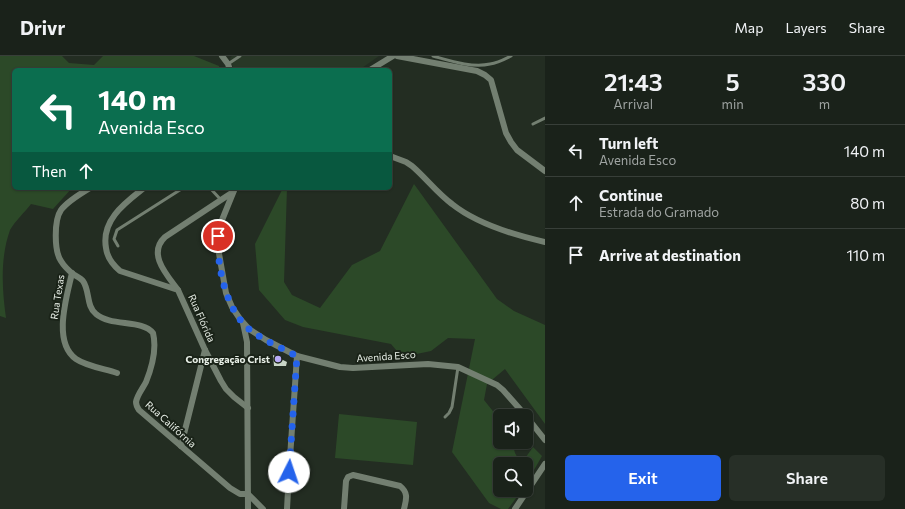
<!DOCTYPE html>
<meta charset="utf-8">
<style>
:root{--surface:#1a221a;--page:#272f27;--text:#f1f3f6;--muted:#9fa4a2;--line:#383f39;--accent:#2563eb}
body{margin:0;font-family:Commissioner,sans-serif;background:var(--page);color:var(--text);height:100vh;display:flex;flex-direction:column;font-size:15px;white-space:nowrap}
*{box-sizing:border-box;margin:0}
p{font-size:13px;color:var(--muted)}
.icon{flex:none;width:22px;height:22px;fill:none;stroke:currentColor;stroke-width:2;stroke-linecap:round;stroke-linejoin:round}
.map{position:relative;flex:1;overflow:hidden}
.drawer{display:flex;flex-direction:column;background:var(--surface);width:360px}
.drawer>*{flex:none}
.banner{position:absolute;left:12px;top:12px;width:380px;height:122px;border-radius:6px;box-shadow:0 1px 3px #0004,0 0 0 1px var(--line);background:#0b6e4f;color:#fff;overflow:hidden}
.tools{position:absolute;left:493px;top:353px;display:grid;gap:8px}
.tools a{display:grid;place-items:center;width:40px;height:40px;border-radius:6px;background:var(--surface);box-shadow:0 1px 3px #0004,0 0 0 1px var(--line);font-size:20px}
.pin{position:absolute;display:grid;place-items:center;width:34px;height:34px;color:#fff;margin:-17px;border:2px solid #fff;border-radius:50%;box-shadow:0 1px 4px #0007}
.me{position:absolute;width:44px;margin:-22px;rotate:4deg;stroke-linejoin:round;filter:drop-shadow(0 0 3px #0008)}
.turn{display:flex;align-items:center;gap:14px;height:84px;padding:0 20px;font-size:18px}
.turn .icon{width:52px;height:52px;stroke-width:2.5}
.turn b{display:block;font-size:28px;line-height:34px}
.then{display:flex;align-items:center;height:38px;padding:0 20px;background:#0003;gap:8px;font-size:15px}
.eta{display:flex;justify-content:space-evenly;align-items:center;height:68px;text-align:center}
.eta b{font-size:24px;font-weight:600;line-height:28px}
.cta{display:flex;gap:8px;margin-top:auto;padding:8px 20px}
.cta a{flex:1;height:46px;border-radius:6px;background:var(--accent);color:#fff;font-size:16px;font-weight:600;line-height:46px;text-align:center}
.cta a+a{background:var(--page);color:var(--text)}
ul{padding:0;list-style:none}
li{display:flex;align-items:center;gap:12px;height:52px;padding:0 20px;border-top:1px solid var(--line)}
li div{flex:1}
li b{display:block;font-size:15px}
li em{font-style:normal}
header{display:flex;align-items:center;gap:24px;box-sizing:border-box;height:56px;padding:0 20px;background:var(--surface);border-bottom:1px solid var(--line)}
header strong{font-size:19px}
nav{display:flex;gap:22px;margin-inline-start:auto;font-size:14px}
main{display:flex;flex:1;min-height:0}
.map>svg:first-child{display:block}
.built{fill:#283726}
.green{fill:#2c4928}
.building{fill:#c9d6c7}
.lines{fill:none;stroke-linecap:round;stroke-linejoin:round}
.service{stroke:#737f71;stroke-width:3}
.minor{stroke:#737f71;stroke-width:6}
.route{stroke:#2563eb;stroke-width:7;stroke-dasharray:0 12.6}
.poi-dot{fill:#b8abf7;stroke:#1a2318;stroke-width:1.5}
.labels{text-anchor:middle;stroke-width:4;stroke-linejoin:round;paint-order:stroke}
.street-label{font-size:10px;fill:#e8efe7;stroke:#1a2318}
.poi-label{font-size:10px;font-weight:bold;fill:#e8efe7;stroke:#1a2318;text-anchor:end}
</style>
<header>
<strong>Drivr</strong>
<nav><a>Map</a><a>Layers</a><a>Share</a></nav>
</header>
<main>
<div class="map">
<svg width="545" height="453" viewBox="0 0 545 453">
<rect width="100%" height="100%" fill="#232d22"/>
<polygon class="built" points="232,0 379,0 359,14 234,14 230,2"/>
<g class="green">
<path d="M0,0h62l7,7 25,2 9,-9h91l25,10 1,4h-206v118h58l-19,21 -22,-5c-6,8 -16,17 -21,26 -10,28 -8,59 -4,88l-6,-2z"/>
<polygon points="414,128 497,243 514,255 545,269 545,368 505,313 487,328 484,344 500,364 500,386 512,386 515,397 521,408 533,391 542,400 526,428 526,408 500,408 500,434 522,434 508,453 501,453 489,447 452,396 475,283 448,282 431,295 402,301 391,288 303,271 285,264 259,234 255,188 283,132 287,132 284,226 292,239 320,252 352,209 380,195"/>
<polygon points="339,358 417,366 413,409 335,402"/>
</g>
<polygon class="building" points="273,299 287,306 286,310 274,310"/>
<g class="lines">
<g class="service">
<path d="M433,0c18,5 39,12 57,8 8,-1 15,-5 21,-8"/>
<polyline points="228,8 240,0"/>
<polyline points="533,68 545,62"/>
<polyline points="210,132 221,144"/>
<polyline points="118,190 114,183 117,174 183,132"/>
<polyline points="445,361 449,357 452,351 458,311"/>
</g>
<g class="minor">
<polyline points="222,0 228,8 230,14"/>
<polyline points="397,0 477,15 485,19 491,24 506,77 511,86 517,94 545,115"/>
<polyline points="370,14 393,0"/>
<path d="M390,100l16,6 6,4c14,12 25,27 40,38 25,20 62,31 93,38"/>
<path d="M90,132c-10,6 -22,13 -29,22 -7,10 -7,41 0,51 3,5 7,9 12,13 3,2 8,4 10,7 7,10 3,25 13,33 15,13 46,5 57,19 4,16 -1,34 -7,49 -3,6 -9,13 -10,20 0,3 1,5 3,8l91,78 10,6h8"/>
<path d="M144,132c-19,15 -43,32 -38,60 1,9 7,17 14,23l58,19 27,60 16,31 5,8 8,8 14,11"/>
<polyline points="235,132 220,169 218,192 226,237 232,251 240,263 249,273 266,284 297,300 340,311 353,312 428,308 458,311 497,329 503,334 526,360"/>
<path d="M72,217c-5,23 -20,69 4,86 10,7 29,10 41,14"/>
<path d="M178,234c-11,-15 -31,-36 -13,-53l68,-45"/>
<polyline points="243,267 247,286 248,453"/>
<polyline points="526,360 545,384"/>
<polyline points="181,390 205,294"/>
<polyline points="248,438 263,453"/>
<polyline points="287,453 289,416 297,300"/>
<path d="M344,453l2,-28 2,-4 5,-2 47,11c9,7 6,14 4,23"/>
<polyline points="515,453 545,408"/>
</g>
</g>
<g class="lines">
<path class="route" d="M218,180c-1,29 7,73 31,93 14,11 32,19 48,27l-8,116"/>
</g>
<circle class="poi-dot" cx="278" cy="303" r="4"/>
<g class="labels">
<g class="street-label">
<text transform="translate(57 241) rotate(-81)" y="4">Rua Texas</text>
<text transform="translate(202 262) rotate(66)" y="4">Rua Flórida</text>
<text transform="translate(386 300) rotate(-4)" y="4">Avenida Esco</text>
<text transform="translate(171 368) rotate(42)" y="4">Rua Califórnia</text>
</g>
<g class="poi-label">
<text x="270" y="307">Congregação Crist</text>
</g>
</g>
</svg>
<div class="tools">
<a><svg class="icon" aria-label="sound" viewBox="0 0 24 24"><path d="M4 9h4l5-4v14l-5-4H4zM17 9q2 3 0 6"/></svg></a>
<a><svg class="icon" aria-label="search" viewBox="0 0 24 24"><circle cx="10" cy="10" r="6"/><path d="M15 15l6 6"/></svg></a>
</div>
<div class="pin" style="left:218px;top:180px;background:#d93025"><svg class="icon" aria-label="arrive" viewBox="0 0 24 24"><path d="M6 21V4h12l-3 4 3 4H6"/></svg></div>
<svg class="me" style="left:289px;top:416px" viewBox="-20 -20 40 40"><circle r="19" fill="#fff"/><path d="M0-13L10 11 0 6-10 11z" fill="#2563eb"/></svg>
<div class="banner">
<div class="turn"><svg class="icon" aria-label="left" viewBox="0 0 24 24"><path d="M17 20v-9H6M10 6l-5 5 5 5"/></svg><div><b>140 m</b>Avenida Esco</div></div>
<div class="then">Then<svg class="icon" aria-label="ahead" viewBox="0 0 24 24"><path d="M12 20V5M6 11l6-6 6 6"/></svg></div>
</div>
</div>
<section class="drawer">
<div class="eta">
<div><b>21:43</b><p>Arrival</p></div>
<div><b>5</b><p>min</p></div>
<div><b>330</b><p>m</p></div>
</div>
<ul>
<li><svg class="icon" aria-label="left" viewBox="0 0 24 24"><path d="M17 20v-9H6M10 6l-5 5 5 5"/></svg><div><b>Turn left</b><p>Avenida Esco</p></div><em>140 m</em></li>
<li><svg class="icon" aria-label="ahead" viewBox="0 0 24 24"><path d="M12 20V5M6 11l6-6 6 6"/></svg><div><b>Continue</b><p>Estrada do Gramado</p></div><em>80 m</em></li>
<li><svg class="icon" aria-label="arrive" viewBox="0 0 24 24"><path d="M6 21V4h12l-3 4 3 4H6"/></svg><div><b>Arrive at destination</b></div><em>110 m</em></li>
</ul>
<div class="cta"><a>Exit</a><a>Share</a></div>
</section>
</main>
